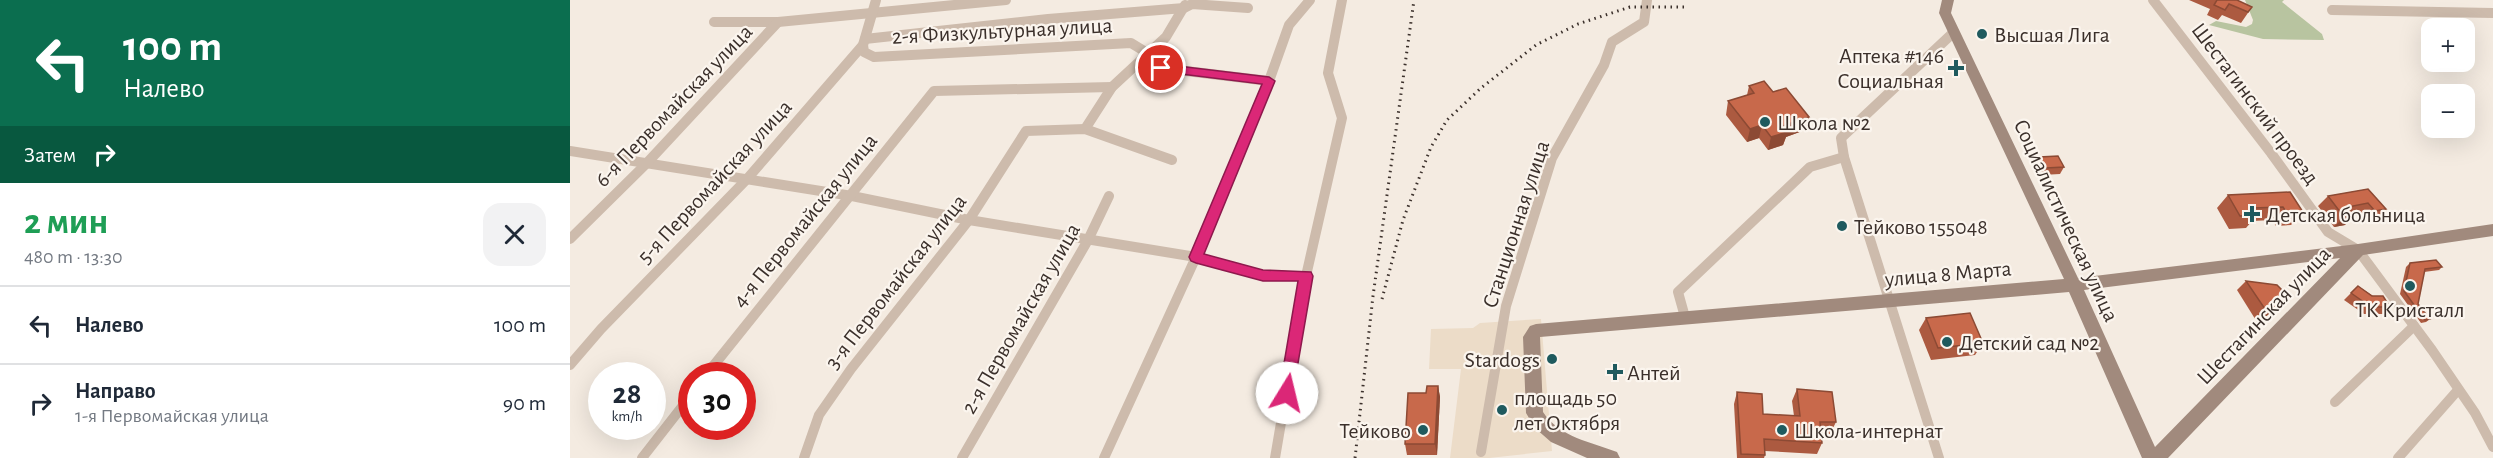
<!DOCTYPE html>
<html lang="ru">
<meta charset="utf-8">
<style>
:root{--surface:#fff;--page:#f2f2f3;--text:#1f2937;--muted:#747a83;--line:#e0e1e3}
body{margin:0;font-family:"Alegreya Sans",sans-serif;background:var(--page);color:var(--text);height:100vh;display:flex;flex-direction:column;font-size:22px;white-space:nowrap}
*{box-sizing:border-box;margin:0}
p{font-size:20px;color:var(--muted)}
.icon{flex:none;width:33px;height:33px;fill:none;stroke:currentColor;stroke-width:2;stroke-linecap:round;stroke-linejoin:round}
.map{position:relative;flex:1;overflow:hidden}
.sheet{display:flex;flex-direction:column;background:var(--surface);width:570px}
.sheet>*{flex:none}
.guide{background:#0b6e4f;color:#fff;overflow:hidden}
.controls{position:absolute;left:1851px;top:18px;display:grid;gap:12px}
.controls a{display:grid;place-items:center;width:54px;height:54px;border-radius:12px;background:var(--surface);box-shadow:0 6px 24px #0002;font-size:30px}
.speed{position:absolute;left:18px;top:362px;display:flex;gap:12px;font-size:30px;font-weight:700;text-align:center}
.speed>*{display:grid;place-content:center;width:78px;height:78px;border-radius:50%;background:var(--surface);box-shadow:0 6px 24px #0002;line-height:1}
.speed small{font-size:15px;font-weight:400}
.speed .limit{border:9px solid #d22;background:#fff;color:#111}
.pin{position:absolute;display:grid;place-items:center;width:51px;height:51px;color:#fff;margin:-26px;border:3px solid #fff;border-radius:50%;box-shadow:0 2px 6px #0007}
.me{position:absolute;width:66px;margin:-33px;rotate:9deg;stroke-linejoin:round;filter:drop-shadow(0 0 4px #0008)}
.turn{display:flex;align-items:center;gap:21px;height:126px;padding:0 24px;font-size:27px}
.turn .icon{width:78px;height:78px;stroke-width:2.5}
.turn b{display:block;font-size:42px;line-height:51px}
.then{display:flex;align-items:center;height:57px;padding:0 24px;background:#0003;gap:12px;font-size:22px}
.round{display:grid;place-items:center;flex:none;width:63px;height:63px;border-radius:18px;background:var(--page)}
.summary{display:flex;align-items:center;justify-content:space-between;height:102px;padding:0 24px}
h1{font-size:36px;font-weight:600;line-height:45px;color:#1e9e55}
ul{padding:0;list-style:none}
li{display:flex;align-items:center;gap:18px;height:78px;padding:0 24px;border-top:2px solid var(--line)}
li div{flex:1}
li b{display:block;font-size:22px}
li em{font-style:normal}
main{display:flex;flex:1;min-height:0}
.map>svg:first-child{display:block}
.green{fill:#b8c4a0}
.plaza{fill:#ecdcc8}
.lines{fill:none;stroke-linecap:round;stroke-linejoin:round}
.street{stroke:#cdbbac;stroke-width:10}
.secondary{fill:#a18a7d;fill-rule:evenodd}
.rail{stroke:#3b302b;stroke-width:3;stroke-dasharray:1.5 4.5;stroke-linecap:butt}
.wall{fill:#ac5a40}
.shaded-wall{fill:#8c4a34}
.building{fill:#c8694b;stroke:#8c4a34;stroke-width:1.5}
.route{fill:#db2777;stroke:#8e194d;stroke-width:1.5}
.poi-dot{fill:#1f5a5e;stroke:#fbf5ee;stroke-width:2}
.labels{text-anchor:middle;stroke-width:4.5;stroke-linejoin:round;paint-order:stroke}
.street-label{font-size:22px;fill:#3b302b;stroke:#fbf5ee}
.poi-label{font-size:22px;fill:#3b302b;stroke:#fbf5ee;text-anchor:start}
</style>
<main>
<section class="sheet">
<div class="guide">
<div class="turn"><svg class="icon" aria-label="left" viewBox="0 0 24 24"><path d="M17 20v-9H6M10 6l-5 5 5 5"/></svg><div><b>100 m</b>Налево</div></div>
<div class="then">Затем<svg class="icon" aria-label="right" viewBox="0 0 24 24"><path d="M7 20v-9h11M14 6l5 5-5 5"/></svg></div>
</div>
<div class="summary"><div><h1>2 мин</h1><p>480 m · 13:30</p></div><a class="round"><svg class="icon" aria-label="close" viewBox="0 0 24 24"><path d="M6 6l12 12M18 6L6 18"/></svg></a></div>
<ul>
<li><svg class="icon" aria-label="left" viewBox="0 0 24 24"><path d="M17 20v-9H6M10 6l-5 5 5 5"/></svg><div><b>Налево</b></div><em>100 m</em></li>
<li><svg class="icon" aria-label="right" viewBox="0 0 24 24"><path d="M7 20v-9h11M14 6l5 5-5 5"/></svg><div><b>Направо</b><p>1-я Первомайская улица</p></div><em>90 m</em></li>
</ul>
</section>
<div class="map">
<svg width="1923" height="458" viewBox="0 0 1923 458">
<rect width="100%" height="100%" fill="#f4ebe1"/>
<polygon class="green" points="1675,0 1714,0 1712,2 1752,34 1754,40 1693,39 1639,25 1646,21 1676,27 1682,24 1683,20"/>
<polygon class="plaza" points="971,319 982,451 919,458 880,458 891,369 859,369 861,329 903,328 910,323"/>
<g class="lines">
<g class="street">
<polyline points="1583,0 1701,153 1758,232 1788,250 1862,350 1905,413 1923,447"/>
<polyline points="1762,10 1923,13"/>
<polyline points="144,22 208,22 436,0"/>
<polyline points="295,39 478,19 614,8 622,4 678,8"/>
<polyline points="293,45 294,52 304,57 561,43 579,54 580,62 591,68 699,81"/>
<polyline points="515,129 542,87 596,37 615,5"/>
<polyline points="0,151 282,196 399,220 626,257 693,276 736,276"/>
<polyline points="1274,157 1369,458"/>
<polyline points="0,239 76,164 208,22"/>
<polyline points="1115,317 1108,292 1240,167 1274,157 1271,138 1384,32"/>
<polyline points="0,365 31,329 177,179 293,45 306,0"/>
<polyline points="136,375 364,91 542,87"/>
<polyline points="1765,402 1844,326"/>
<polyline points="911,452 936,306 982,158 1034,65 1042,42 1074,22 1077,0"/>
<polyline points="72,458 122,394"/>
<polyline points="234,458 249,415 281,369 399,220 456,131 515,129 602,160"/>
<polyline points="392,458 518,240 539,196"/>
<polyline points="534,458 626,257 699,81 719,25 740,0"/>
<polyline points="705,458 736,276 772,118 758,73 772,0"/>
<polyline points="1828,458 1888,390"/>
</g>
<path class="secondary" d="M1372,0h12l-3,13 127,265 280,-34 135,-20v12l-130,19 -195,203h-26l-73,-166 -529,45 3,75c16,25 48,30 74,40l3,6h-33l-36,-16 -16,-14 -9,-15 -3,-76 7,-11 6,-2 528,-45 -125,-266zM1770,258l-185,189 -71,-157z"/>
<g class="rail">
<polyline points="812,299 833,220 861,147 877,120 911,88 966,45 1008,24 1060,7 1116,7"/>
<polyline points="785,458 803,296 844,0"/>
</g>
</g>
<g class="wall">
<polygon points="1619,0 1667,0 1682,7 1671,23 1652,15 1648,20 1637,15 1640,9"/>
<polygon points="1179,86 1203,92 1239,117 1235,130 1216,137 1213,145 1198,150 1189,138 1177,142 1156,115 1158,101 1177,95"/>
<polygon points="1470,157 1494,167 1490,174 1472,175 1466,164"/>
<polygon points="1798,189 1816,209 1806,219 1795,221 1789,213 1784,214 1775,225 1764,227 1748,206 1758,196"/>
<polygon points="1720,192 1733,212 1721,225 1706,226 1702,220 1682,221 1676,228 1659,229 1647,208 1658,195"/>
<polygon points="1840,263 1872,267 1869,270 1854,272 1848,304 1860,319 1856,322 1851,323 1830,294 1836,267"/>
<polygon points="1676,281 1719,297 1710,307 1687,322 1667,290"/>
<polygon points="1788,286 1820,307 1813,314 1794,314 1774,300"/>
<polygon points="1356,318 1413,343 1405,355 1361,360 1349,330"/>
<polygon points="868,386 870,397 867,455 837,455 835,444 856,393"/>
<polygon points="1227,389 1266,422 1260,434 1251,433 1252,443 1247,454 1195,451 1195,455 1194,458 1167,458 1164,404 1167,392 1193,414 1224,416 1222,401"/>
</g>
<g class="shaded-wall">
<polygon points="1239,117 1235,130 1216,137 1213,145 1198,150 1201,137 1212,126"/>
<polygon points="1192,125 1189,138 1177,142 1180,129"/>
<polygon points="1785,215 1775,225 1764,227 1774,217"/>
<polygon points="1719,297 1710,307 1687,322 1697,312"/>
<polygon points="868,386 870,397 867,455 865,444"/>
</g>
<g class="building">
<polygon points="1647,0 1667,0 1682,7 1678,12 1659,4 1655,10 1644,5"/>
<polygon points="1194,81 1203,92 1216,88 1239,117 1212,126 1217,132 1201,137 1192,125 1180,129 1158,101 1184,93 1179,86"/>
<polygon points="1488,156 1494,167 1476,168 1470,157"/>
<polygon points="1798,189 1816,209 1805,211 1798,203 1778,207 1785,215 1774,217 1758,196"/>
<polygon points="1720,192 1733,212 1717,213 1713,207 1683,208 1687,215 1670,216 1658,195"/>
<polygon points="1866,260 1872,267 1855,269 1848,304 1860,319 1855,320 1834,291 1840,263"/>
<polygon points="1676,281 1707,285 1719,297 1697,312"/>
<polygon points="1788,286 1802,296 1813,296 1820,307 1801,307 1781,293"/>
<polygon points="1400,313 1413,343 1368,348 1356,318"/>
<polygon points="857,386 868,386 865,444 835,444 838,393 856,393"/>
<polygon points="1227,389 1262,392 1266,422 1250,422 1252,443 1194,439 1195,455 1171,454 1167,392 1192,394 1193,414 1230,416"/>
</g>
<polygon class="route" points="591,64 699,77 705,81 634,254 693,270 741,272 743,276 722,398 717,400 711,398 709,393 728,281 693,281 626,263 621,261 619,257 692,84 587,71 587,65"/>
<g class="poi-dot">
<circle cx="1412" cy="34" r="6"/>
<path d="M1383 59h6v6h6v6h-6v6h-6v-6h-6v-6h6z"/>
<circle cx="1195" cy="122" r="6"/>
<path d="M1679 205h6v6h6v6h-6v6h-6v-6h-6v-6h6z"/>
<circle cx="1272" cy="226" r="6"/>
<circle cx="1840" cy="286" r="6"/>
<circle cx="1377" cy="342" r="6"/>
<circle cx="982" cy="359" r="6"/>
<path d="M1042 363h6v6h6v6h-6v6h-6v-6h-6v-6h6z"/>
<circle cx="932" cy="410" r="6"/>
<circle cx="853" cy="430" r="6"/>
<circle cx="1212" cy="430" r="6"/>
</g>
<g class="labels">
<g class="street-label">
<text transform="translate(432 30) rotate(-3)" y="8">2-я Физкультурная улица</text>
<text transform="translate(1686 103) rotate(53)" y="8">Шестагинский проезд</text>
<text transform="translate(103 105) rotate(-46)" y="8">6-я Первомайская улица</text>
<text transform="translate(144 181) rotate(-47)" y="8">5-я Первомайская улица</text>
<text transform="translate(234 220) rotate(-51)" y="8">4-я Первомайская улица</text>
<text transform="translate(1497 220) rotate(65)" y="8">Социалистическая улица</text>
<text transform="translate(945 224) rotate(-72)" y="8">Станционная улица</text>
<text transform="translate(1378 273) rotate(-5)" y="8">улица 8 Марта</text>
<text transform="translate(325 281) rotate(-52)" y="8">3-я Первомайская улица</text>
<text transform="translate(1693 315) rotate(-46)" y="8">Шестагинская улица</text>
<text transform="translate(450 318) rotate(-60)" y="8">2-я Первомайская улица</text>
</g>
<g class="poi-label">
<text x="1424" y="42">Высшая Лига</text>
<text x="1374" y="63" text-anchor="end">Аптека #146<tspan x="1374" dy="25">Социальная</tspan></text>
<text x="1207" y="130">Школа №2</text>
<text x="1696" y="222">Детская больница</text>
<text x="1284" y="234">Тейково 155048</text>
<text x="1840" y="317" text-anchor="middle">ТК Кристалл</text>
<text x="1389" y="350">Детский сад №2</text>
<text x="970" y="367" text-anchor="end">Stardogs</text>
<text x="1057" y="380">Антей</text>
<text x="944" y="405">площадь 50<tspan x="944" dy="25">лет Октября</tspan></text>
<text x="841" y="438" text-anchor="end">Тейково</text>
<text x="1224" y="438">Школа-интернат</text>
</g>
</g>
</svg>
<div class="controls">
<a>+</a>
<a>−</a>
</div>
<div class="speed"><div>28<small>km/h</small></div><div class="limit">30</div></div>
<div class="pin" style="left:591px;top:68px;background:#d93025"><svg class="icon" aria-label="arrive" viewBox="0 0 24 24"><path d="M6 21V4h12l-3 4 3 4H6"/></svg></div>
<svg class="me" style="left:717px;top:393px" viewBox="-20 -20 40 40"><circle r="19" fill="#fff"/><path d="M0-13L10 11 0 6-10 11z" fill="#db2777"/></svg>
</div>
</main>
